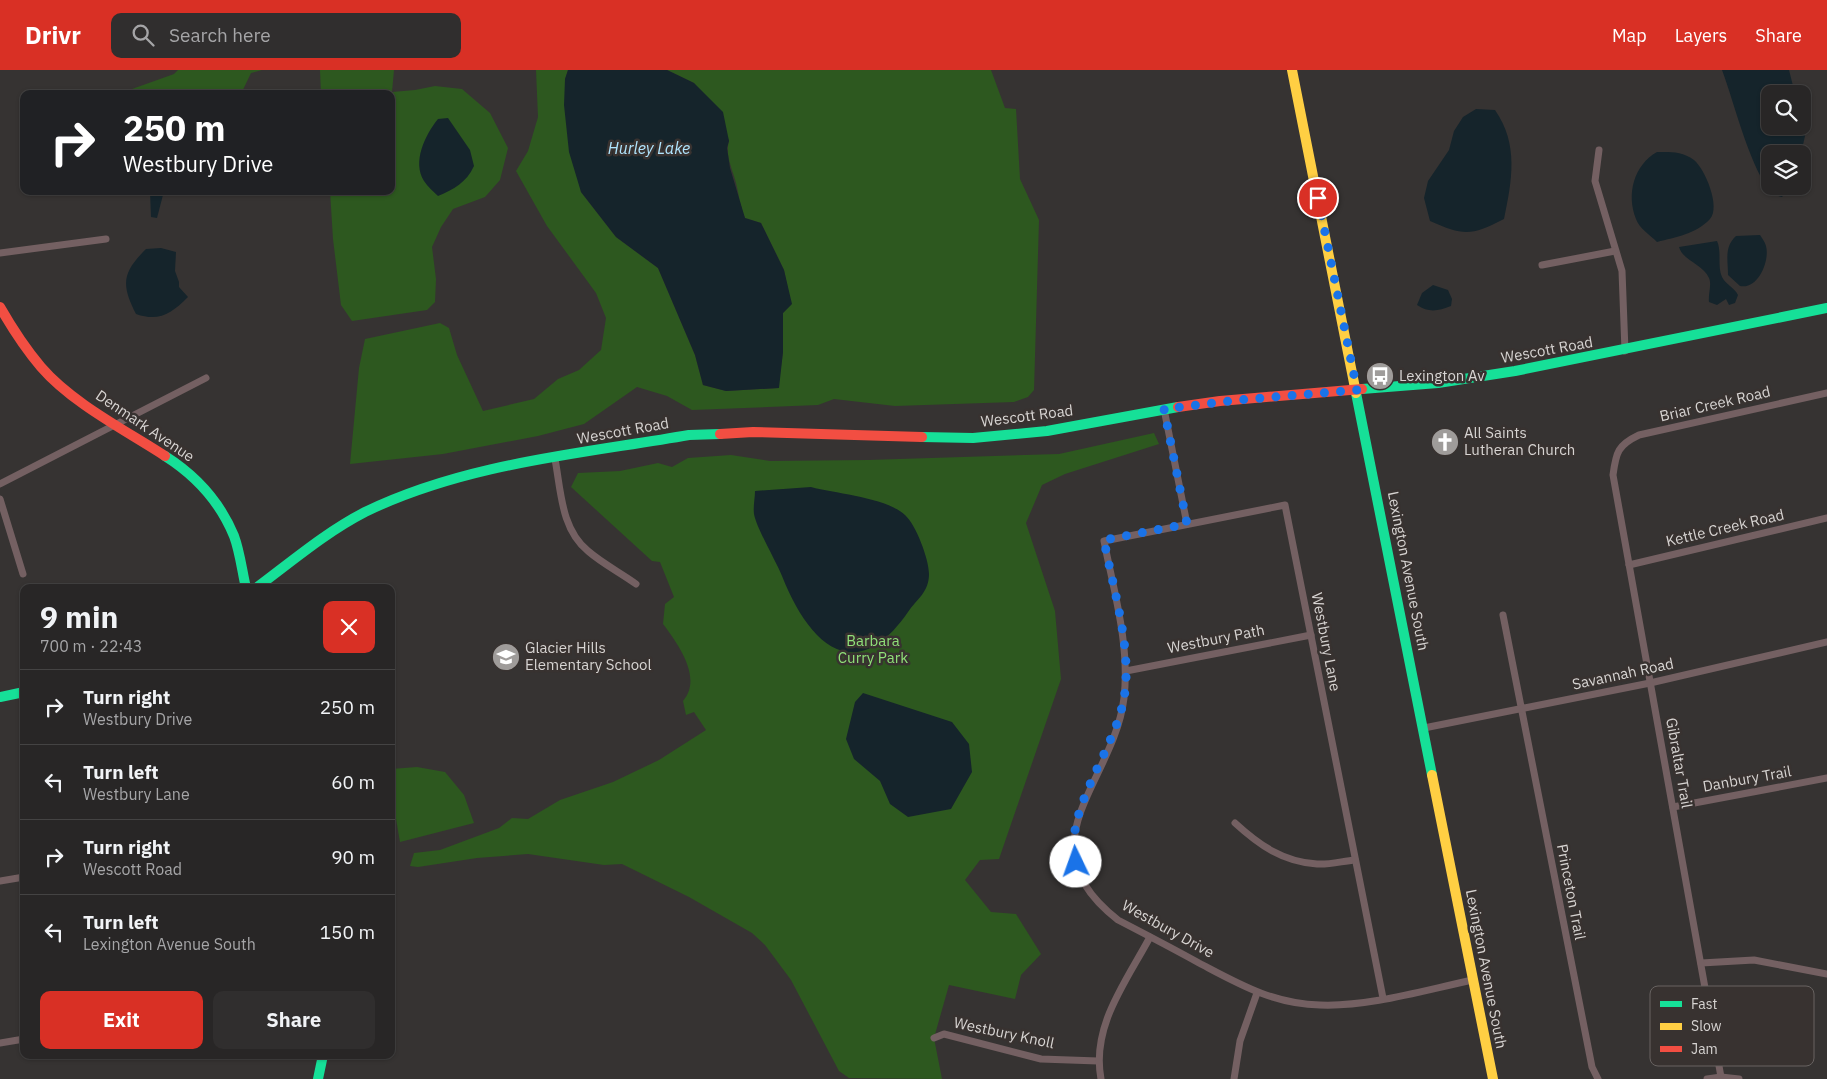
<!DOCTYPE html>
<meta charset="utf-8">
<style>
:root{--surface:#282626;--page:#302e2e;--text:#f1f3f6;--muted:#a5a5a7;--line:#444343;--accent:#d93025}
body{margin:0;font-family:"IBM Plex Sans",sans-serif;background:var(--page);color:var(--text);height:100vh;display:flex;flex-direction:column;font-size:19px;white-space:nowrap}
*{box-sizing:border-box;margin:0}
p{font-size:16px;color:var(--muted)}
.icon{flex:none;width:28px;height:28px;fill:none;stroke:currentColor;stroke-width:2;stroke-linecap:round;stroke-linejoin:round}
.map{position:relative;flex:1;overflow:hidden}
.side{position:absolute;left:20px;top:514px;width:375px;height:475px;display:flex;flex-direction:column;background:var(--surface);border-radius:10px;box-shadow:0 1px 4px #0004,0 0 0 1px var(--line)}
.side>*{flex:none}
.hud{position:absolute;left:20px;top:20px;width:375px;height:105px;border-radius:10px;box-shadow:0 1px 4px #0004,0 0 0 1px var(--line);background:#202124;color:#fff;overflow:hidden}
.fabs{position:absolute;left:1761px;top:15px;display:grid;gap:10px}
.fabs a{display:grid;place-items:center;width:50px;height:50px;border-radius:10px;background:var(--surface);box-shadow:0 1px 4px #0004,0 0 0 1px var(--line);font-size:25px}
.pin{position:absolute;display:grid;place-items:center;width:42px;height:42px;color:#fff;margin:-21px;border:2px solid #fff;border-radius:50%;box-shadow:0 1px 5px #0007}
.me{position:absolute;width:55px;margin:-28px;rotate:357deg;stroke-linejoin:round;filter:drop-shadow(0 0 4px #0008)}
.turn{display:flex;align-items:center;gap:18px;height:105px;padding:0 20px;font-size:22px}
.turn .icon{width:65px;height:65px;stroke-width:2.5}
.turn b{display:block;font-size:35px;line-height:42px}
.round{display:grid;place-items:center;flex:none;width:52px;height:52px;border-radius:10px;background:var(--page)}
.head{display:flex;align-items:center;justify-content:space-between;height:85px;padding:0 20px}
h1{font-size:30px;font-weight:700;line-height:38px}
.action{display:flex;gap:10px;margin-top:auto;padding:10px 20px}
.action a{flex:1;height:58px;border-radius:10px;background:var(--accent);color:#fff;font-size:20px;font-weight:700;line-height:58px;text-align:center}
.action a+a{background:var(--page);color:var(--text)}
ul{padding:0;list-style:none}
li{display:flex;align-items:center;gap:15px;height:75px;padding:0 20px;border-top:1px solid var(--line)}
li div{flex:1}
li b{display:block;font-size:19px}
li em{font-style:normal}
header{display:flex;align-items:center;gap:30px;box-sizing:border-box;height:70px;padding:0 25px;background:var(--accent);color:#fff}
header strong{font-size:24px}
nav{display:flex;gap:28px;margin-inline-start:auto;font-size:18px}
.search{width:350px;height:45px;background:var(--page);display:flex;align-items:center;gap:12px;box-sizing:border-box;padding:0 18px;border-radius:10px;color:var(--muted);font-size:19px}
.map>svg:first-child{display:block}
.green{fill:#2d581f}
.water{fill:#15242b}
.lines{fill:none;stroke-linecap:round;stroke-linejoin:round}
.street{stroke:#746062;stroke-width:7}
.fast{stroke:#16e098;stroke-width:10}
.slow{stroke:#ffcf43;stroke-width:10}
.jam{stroke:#f24e42;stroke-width:10}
.route{stroke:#1a73e8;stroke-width:9;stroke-dasharray:0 16.2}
.labels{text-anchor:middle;stroke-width:5;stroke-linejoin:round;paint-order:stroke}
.street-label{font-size:15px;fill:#d7d4d2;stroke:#383230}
.poi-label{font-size:15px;fill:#d7d4d2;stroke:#383230;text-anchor:start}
.park-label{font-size:15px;fill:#90e179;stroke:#383230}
.water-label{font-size:16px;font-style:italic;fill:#b0e5fe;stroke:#383230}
.key{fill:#383230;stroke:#686361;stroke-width:1}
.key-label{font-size:14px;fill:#d7d4d2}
</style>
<header>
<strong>Drivr</strong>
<div class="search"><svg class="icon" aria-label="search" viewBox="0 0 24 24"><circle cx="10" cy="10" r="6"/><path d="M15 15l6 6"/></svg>Search here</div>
<nav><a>Map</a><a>Layers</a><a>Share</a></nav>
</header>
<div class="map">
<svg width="1827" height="1009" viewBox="0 0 1827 1009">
<rect width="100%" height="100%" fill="#363332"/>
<g class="green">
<polygon points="178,0 262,0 251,3 241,24 118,24 174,4"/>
<polygon points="320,0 394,0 392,22 415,20 435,16 462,19 490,43 508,78 500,110 485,127 453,139 441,157 432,177 436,209 435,232 427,240 352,251 341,235 333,169 330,121 391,121 391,24 321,24"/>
<path d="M536,0h32l-3,9 16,113 35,45 42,31 37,87 8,30 23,6 52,-3 5,-36v-39l8,-9 -7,-34 -23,-47 -16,-5c-5,-12 -6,-23 -9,-35 -4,-15 -11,-27 -7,-43l-35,-57 -27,-13h324l14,38 11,1 4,70 19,41 -5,170 -6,7 -14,5 -119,4 -61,-7 -16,6 -126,5 -25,-14 -30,-9 -53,37 -46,12 -95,18 -93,10 9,-96 6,-29 75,-16 9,5 8,27 26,56 51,-12 24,-20 21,-9 22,-20 5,-32 -10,-25 -49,-67 -31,-55 12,-20 10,-34z"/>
<path d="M1154,363l5,11 -94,30 -23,11 -16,38 29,88 6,68 -62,180 -19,1 -15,20 26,32 25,2 25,40 -20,21 -6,24 -66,-14 -15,53 8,41 -93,-1 -10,-7 -48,-91 -26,-35 -13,-12 -63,-36 -67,-33 -18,1 -76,-11 -51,4 -59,9 -8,-1 4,-13 26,-3 59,-22 13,-10 16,1 32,-19 53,-18 46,-22 47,-30 -12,-18 -8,3 -3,-14c20,-23 -5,-57 -20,-77l2,-20 9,-7 -14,-35 -8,-1 -81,-74 7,-14 42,-2 38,-8 14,4 16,-9 43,-3 39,6 98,-1 191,-6z"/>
<polygon points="417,697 445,702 464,725 474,753 400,772 391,720 391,699"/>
</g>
<g class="water">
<polygon points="568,0 667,0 694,13 723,42 729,71 727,78 730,98 745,148 761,153 784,200 792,234 783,243 783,282 779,318 726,321 703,315 695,285 658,198 616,167 581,122 569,82 564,35 565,9"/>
<path d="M1722,0h67l6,24h-25v32h32l3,10 -4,18h-31v32h21l-9,11c-6,-2 -9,-1 -13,-7 -21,-29 -34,-85 -47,-120z"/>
<path d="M1476,39l19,1c24,34 17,71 9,109 -33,17 -40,17 -74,2l-6,-23 4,-17 21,-31 5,-19 9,-14z"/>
<path d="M448,48l22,32 4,16c-8,17 -20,23 -36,30 -5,-5 -10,-9 -14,-15 -12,-19 1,-46 14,-62z"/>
<path d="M1657,82c13,0 25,-1 37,8 11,9 27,47 16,59 -14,15 -34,18 -53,23 -7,-7 -18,-14 -21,-23 -10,-25 -2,-54 21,-67z"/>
<polygon points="150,121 164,121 157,148 151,147"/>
<path d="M1760,165c2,3 5,7 6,11 4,15 -8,44 -26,40l-12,-11c0,-15 -4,-28 8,-39z"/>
<path d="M1717,171c5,11 0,25 5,36 4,8 12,10 16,18l-3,8 -6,2 -3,-6 -9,6 -8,-3c-1,-8 3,-17 0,-24 -6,-14 -26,-17 -30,-31z"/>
<path d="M161,178l15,4 -1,19 4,11v5l9,10c-17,17 -29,25 -52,17 -15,-30 -14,-41 10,-65z"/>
<path d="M1433,215l15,5 4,9 -1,7c-13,5 -22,7 -34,-1l5,-12z"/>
<path d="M811,417c26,7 74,10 94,28 11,10 24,44 24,59 0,18 -12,25 -21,38 -54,78 -100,30 -126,-36 -6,-15 -26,-49 -28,-62 -1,-7 1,-16 1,-23z"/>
<polygon points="863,623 952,652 969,674 972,702 951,739 908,747 890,734 880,711 854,689 846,669 855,632"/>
</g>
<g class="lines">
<g class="street">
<polyline points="1599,80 1595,111 1622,201 1625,281"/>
<polyline points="0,183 106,169"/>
<polyline points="1542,195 1615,181"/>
<polyline points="1164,339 1187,454"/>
<path d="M555,389c6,32 6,70 33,92 15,13 33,22 48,33"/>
<polyline points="0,414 206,308"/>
<polyline points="0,429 23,504"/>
<polyline points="1629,495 1827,448"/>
<polyline points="1503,545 1592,997 1598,1009"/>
<polyline points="1126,601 1311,565"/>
<polyline points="1424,658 1650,613 1827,572"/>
<polyline points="1673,737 1827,708"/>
<path d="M1235,753c24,22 48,39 82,41 12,1 26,-3 38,-4"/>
<polyline points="0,811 24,807"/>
<polyline points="1701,893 1754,890 1827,904"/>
<path d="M1383,928l-98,-493 -181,36c10,51 26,104 20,157 -10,85 -104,146 -6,222 27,14 54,28 81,43 40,21 74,41 121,42 49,2 105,-15 153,-25"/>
<polyline points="934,968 944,964 1041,989 1098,991"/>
<polyline points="0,973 24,969"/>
<path d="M1721,1007l-108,-602c3,-23 5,-30 26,-40l188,-42"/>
<path d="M1101,1009c-10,-53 25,-97 49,-142"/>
<polyline points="1234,1009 1240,971 1257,923"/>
<polyline points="1707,1009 1721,1007 1739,1009"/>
</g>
<g class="fast">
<polyline points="1362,319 1438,313 1515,301 1827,238"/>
<polyline points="1356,323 1432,705"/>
<polyline points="922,367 973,368 1047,361 1178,337"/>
<path d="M165,386c30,19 55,46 69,80 6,16 8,35 12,52"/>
<path d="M256,518c35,-26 70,-56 109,-76 101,-49 215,-58 324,-77l31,-1"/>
<polyline points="0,627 24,622"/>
<polyline points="318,1009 323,985"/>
</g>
<g class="slow">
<polyline points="1292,0 1356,323"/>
<polyline points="1432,705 1493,1009"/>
</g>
<g class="jam">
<path d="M0,237c12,21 25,41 41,60 31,36 84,63 124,89"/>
<polyline points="1178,337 1220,331 1362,319"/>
<polyline points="720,364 753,362 922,367"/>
</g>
</g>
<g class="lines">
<path class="route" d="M1076,792c-1,-7 -3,-16 -2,-23 3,-44 39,-91 49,-136 11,-49 -10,-114 -19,-163l83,-16 -23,-115 75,-9 118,-10 -39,-192"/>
</g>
<defs>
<symbol id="bus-disc" viewBox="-11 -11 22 22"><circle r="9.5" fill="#9f9c9a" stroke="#383230"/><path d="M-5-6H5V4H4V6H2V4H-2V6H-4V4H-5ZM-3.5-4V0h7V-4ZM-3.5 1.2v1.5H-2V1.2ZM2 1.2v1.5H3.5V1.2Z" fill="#fff"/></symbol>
<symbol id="church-disc" viewBox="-11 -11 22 22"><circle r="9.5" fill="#9f9c9a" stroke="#383230"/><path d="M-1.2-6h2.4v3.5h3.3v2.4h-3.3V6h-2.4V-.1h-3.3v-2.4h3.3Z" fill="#fff"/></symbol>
<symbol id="school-disc" viewBox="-11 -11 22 22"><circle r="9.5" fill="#9f9c9a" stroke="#383230"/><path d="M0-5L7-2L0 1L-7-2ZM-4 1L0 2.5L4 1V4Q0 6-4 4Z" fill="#fff"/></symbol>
</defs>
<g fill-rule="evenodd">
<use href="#bus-disc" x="1364" y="290" width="32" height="32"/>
<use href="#church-disc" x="1429" y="356" width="32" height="32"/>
<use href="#school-disc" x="490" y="571" width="32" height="32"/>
</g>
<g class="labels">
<g class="street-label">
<text transform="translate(1547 280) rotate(-10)" y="5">Wescott Road</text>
<text transform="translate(1715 334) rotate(-13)" y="5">Briar Creek Road</text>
<text transform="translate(1027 346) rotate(-7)" y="5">Wescott Road</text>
<text transform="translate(145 356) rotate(34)" y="5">Denmark Avenue</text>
<text transform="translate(623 361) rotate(-10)" y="5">Wescott Road</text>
<text transform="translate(1725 458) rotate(-13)" y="5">Kettle Creek Road</text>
<text transform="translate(1408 501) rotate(79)" y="5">Lexington Avenue South</text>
<text transform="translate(1216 569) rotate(-11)" y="5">Westbury Path</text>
<text transform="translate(1326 572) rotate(79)" y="5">Westbury Lane</text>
<text transform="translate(1623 604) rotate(-12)" y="5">Savannah Road</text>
<text transform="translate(1679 693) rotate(80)" y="5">Gibraltar Trail</text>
<text transform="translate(1747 709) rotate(-10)" y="5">Danbury Trail</text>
<text transform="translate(1571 822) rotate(79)" y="5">Princeton Trail</text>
<text transform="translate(1168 859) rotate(29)" y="5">Westbury Drive</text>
<text transform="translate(1486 899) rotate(79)" y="5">Lexington Avenue South</text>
<text transform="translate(1004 963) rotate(12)" y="5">Westbury Knoll</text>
</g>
<g class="poi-label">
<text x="1399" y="311">Lexington Av</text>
<text x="1464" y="368">All Saints<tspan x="1464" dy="17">Lutheran Church</tspan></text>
<text x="525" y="583">Glacier Hills<tspan x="525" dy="17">Elementary School</tspan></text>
</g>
<g class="park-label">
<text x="873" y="576">Barbara<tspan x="873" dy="17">Curry Park</tspan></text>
</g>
<g class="water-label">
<text x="649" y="84">Hurley Lake</text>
</g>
</g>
<rect x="1650" y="916" width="164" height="80" rx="8" class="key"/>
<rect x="1660" y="931" width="22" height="6" fill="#16e098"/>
<rect x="1660" y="953" width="22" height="7" fill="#ffcf43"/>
<rect x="1660" y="976" width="22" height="6" fill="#f24e42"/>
<g class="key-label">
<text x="1691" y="939">Fast</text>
<text x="1691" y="961">Slow</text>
<text x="1691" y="984">Jam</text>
</g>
</svg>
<div class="fabs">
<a><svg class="icon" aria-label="search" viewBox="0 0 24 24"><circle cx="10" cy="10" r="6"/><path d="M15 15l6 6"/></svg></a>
<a><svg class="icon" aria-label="layers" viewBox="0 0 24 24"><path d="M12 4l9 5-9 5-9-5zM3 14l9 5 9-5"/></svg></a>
</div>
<div class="pin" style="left:1318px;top:128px;background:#d93025"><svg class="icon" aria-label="arrive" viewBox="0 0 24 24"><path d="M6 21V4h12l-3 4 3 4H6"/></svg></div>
<svg class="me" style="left:1076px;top:792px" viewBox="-20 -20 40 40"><circle r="19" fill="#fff"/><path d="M0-13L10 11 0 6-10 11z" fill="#1a73e8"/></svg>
<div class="hud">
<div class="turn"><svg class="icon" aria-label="right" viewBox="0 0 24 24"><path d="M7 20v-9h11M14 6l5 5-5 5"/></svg><div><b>250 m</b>Westbury Drive</div></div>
</div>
<section class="side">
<div class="head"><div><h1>9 min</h1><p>700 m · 22:43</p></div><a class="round" style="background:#d93025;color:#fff"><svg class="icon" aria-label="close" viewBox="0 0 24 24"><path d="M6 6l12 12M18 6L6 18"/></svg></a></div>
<ul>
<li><svg class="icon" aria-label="right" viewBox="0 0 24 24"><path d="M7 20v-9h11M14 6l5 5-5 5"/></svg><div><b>Turn right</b><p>Westbury Drive</p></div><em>250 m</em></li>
<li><svg class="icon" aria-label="left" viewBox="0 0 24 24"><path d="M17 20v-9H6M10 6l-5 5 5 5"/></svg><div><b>Turn left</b><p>Westbury Lane</p></div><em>60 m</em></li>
<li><svg class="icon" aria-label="right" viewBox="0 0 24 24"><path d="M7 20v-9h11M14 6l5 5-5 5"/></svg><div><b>Turn right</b><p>Wescott Road</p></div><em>90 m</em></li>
<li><svg class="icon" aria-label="left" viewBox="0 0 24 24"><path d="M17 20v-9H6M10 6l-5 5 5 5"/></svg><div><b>Turn left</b><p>Lexington Avenue South</p></div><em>150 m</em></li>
</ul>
<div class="action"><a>Exit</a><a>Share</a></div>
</section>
</div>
